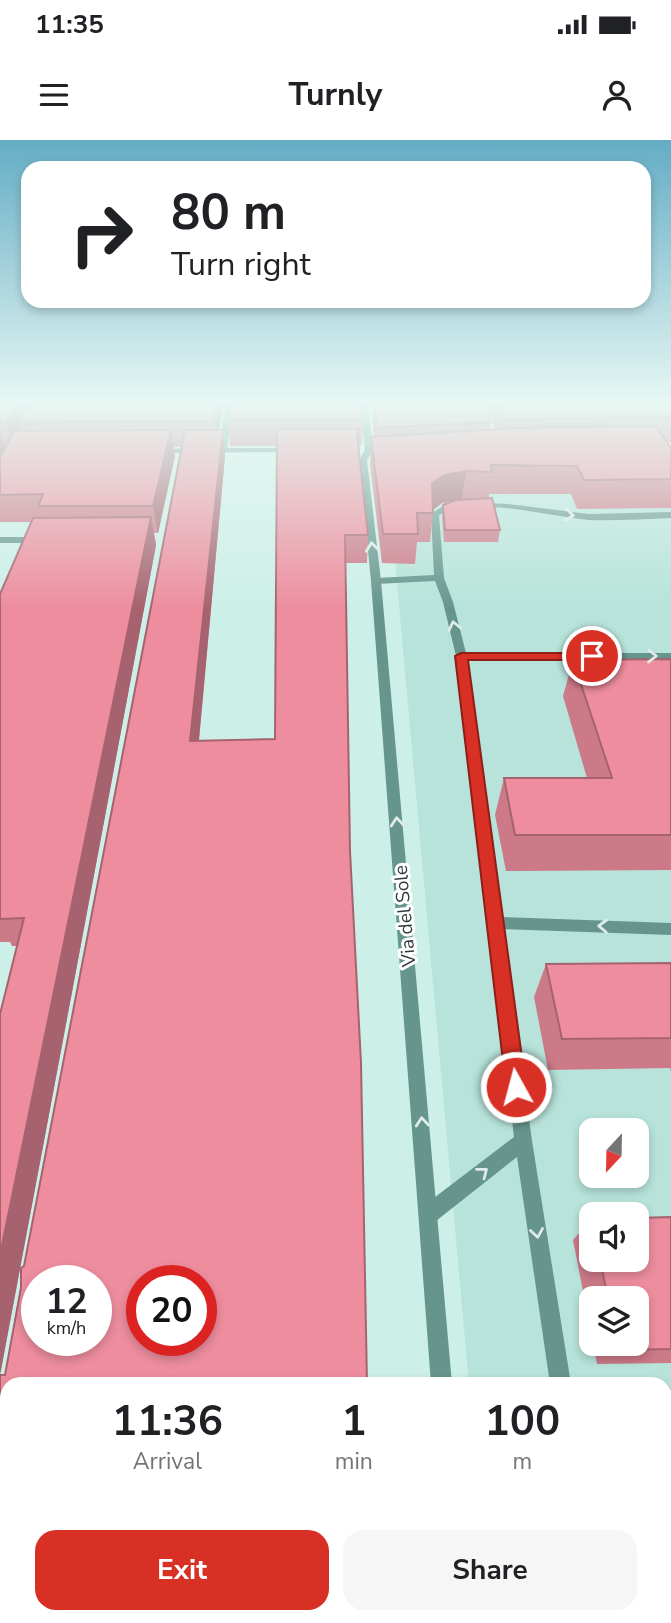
<!DOCTYPE html>
<style>
:root{--surface:#fff;--page:#f6f6f6;--text:#202124;--muted:#757577;--accent:#d93025}
body{margin:0;font-family:"Nunito Sans",sans-serif;background:var(--page);color:var(--text);height:100vh;display:flex;flex-direction:column;font-size:26px;white-space:nowrap}
*{box-sizing:border-box;margin:0}
p{font-size:23px;color:var(--muted)}
.icon{flex:none;width:38px;height:38px;fill:none;stroke:currentColor;stroke-width:2;stroke-linecap:round;stroke-linejoin:round}
.map{position:relative;flex:1;overflow:hidden}
.details{position:absolute;left:0px;top:1237px;width:672px;height:247px;display:flex;flex-direction:column;background:var(--surface);border-radius:21px 21px 0 0;box-shadow:0 4px 10px #0003}
.details>*{flex:none}
.hud{position:absolute;left:21px;top:21px;width:630px;height:147px;border-radius:21px;box-shadow:0 4px 10px #0003;background:#fff;color:var(--text);overflow:hidden}
.needle{width:46px;rotate:202deg}
.fabs{position:absolute;left:579px;top:978px;display:grid;gap:14px}
.fabs a{display:grid;place-items:center;width:70px;height:70px;border-radius:14px;background:var(--surface);box-shadow:0 4px 10px #0003;font-size:35px}
.speed{position:absolute;left:21px;top:1125px;display:flex;gap:14px;font-size:35px;font-weight:700;text-align:center}
.speed>*{display:grid;place-content:center;width:91px;height:91px;border-radius:50%;background:var(--surface);box-shadow:0 4px 10px #0003;line-height:1}
.speed small{font-size:18px;font-weight:400}
.speed .limit{border:10px solid #d22;background:#fff;color:#111}
.pin{position:absolute;display:grid;place-items:center;width:60px;height:60px;color:#fff;margin:-30px;border:4px solid #fff;border-radius:50%;box-shadow:0 2px 7px #0007}
.me{position:absolute;width:77px;margin:-38px;rotate:353deg;stroke-linejoin:round;filter:drop-shadow(0 0 5px #0008)}
.turn{display:flex;align-items:center;gap:24px;height:147px;padding:0 35px;font-size:32px}
.turn .icon{width:91px;height:91px;stroke-width:2.5}
.turn b{display:block;font-size:49px;line-height:60px}
.eta{display:flex;justify-content:space-evenly;align-items:center;height:119px;text-align:center}
.eta b{font-size:42px;font-weight:700;line-height:49px}
.button{display:flex;gap:14px;margin-top:auto;padding:14px 35px}
.button a{flex:1;height:80px;border-radius:21px;background:var(--accent);color:#fff;font-size:28px;font-weight:700;line-height:80px;text-align:center}
.button a+a{background:var(--page);color:var(--text)}
.status{display:flex;justify-content:space-between;align-items:center;height:49px;padding:0 35px;background:var(--surface);direction:ltr}
.status svg{height:19px;fill:currentColor}
header{display:flex;justify-content:space-between;align-items:center;height:91px;padding:0 35px;background:var(--surface);font-size:32px;font-weight:700}
.map>svg:first-child{display:block}
.built{fill:#b7e3da;fill-rule:evenodd}
.lines{fill:none;stroke-linecap:round;stroke-linejoin:round}
.lane{fill:#65958c;fill-rule:evenodd}
.street{fill:#65958c;fill-rule:evenodd}
.wall{fill:#cc7988}
.shaded-wall{fill:#a6636f}
.building{fill:#ed8d9e;stroke:#a6636f;stroke-width:2;fill-rule:evenodd}
.oneway{stroke:#e0eae8}
.route{fill:#d93025;stroke:#8d1f18;stroke-width:2}
.labels{text-anchor:middle;stroke-width:6;stroke-linejoin:round;paint-order:stroke}
.street-label{font-size:19px;fill:#2f3d3a;stroke:#fff}
</style>
<div class="status"><b>11:35</b><svg viewBox="0 0 49 12"><path d="M0 12V9h3v3zM5 12V6h3v6zM10 12V3h3v9zM15 12V0h3v12zM26 1h20v11H26zM47 4h2v5h-2z"/></svg></div>
<header><svg class="icon" aria-label="menu" viewBox="0 0 24 24"><path d="M4 6h16M4 12h16M4 18h16"/></svg>Turnly<svg class="icon" aria-label="person" viewBox="0 0 24 24"><circle cx="12" cy="8" r="4"/><path d="M4 21q1-7 8-7t8 7"/></svg></header>
<div class="map">
<svg width="671" height="1483" viewBox="0 0 671 1483">
<rect width="100%" height="100%" fill="#ccefe7"/>
<path class="built" d="M389,353l182,1 7,15 93,-1v951h-6v-75h-196zM592,990h45v46h-45zM592,1074h45v46h-45zM592,1158h45v46h-45z"/>
<g class="lines">
<g class="lane">
<polygon points="360,261 368,261 373,310 369,312 365,310"/>
<path d="M463,362l45,2 81,10 82,-2v6c-27,1 -55,3 -82,2 -40,-3 -114,-25 -150,-5l5,63 9,24 13,51h205v6h-204l35,258 169,6v12l-168,-6 29,212 39,243h-21l-33,-227 -81,64 -7,2 -7,-2 -2,-7 2,-7 92,-70 -58,-481 -13,-54 -8,-21 -59,3 -5,-3 5,-3 58,-3 -3,-61 12,-8z"/>
<rect x="665" y="1260" width="6" height="22"/>
<rect x="450" y="1477" width="24" height="6"/>
</g>
<g class="street">
<polygon points="226,261 234,261 227,308 294,308 298,310 297,312 154,313 154,309 157,309 219,308"/>
<polygon points="366,308 373,310 367,320 381,441 452,1244 431,1244 371,441 359,320"/>
<polygon points="0,397 41,397 46,400 41,403 0,403"/>
<rect x="665" y="1361" width="6" height="22"/>
<rect x="0" y="1394" width="7" height="24"/>
</g>
</g>
<g class="wall">
<polygon points="0,261 223,261 219,290 223,290 225,316 199,601 275,599 277,306 230,306 228,280 363,280 362,305 359,305 359,315 368,395 367,423 345,423 350,711 7,1244 7,1361 0,1361 0,1235 5,1235 24,1126 182,307 173,307 175,316 158,393 154,393 156,405 0,1235 17,806 12,806 10,802 0,802 0,454 31,382 0,382"/>
<polygon points="371,261 484,261 491,282 490,290 495,289 486,261 671,261 671,302 667,302 671,308 671,368 577,369 571,354 489,354 489,358 500,390 498,402 444,402 442,377 443,365 451,362 442,363 433,370 430,402 417,402 415,424 382,423 370,324 371,297 374,296"/>
<polygon points="671,519 671,730 506,731 495,675 504,638 587,638 563,556 573,520"/>
<polygon points="671,823 671,932 670,928 548,930 534,857 546,824"/>
<polygon points="671,1077 671,1223 597,1224 593,1204 637,1204 637,1158 592,1158 592,1197 573,1100 592,1078 592,1120 637,1120"/>
<polygon points="665,1404 671,1404 671,1483 546,1483 546,1477 665,1477"/>
<polygon points="7,1450 7,1477 0,1483 0,1451"/>
</g>
<g class="shaded-wall">
<polygon points="18,261 37,261 19,282 22,292 15,308 7,282"/>
<polygon points="217,261 223,261 217,306 214,281"/>
<polygon points="360,289 359,315 357,294"/>
<polygon points="171,290 175,316 158,393 153,366"/>
<polygon points="223,290 225,316 196,630 190,601"/>
<polygon points="0,293 8,318 0,333"/>
<polygon points="466,331 462,359 442,363 430,372 432,343 445,335"/>
<polygon points="151,377 156,405 0,1235 0,1115"/>
</g>
<g class="building">
<polygon points="0,261 18,261 7,282 0,283"/>
<polygon points="30,261 217,261 214,281 19,282"/>
<polygon points="231,261 361,261 363,280 228,280"/>
<polygon points="374,261 484,261 491,282 375,288 377,284"/>
<polygon points="498,261 671,261 671,276 505,280"/>
<polygon points="656,286 671,308 671,339 584,340 577,326 491,325 492,332 466,331 445,335 432,343 433,373 417,373 418,394 383,394 371,297 517,288"/>
<path d="M277,289h83l-3,5 11,101h-23l5,316 11,212 6,321h-360v115h-7v-124h5l16,-87v-20l3,-2 161,-836h38l-33,311 85,-2zM37,1141h59v59h-59zM142,1141h59v59h-59z"/>
<polygon points="171,290 153,366 38,366 43,354 0,355 0,317 14,291"/>
<polygon points="492,358 500,390 445,390 443,365 456,360"/>
<polygon points="151,377 0,1115 0,874 24,778 0,779 0,454 33,378"/>
<polygon points="671,519 671,695 515,695 504,638 612,638 573,520"/>
<polygon points="671,823 671,898 562,899 546,824"/>
<polygon points="671,1077 671,1209 619,1210 617,1204 637,1204 637,1158 608,1158 600,1120 637,1120 637,1078"/>
<polygon points="665,1405 671,1405 671,1483 568,1483 569,1477 665,1477"/>
<polygon points="0,1455 7,1455 7,1477 405,1477 405,1483 0,1483"/>
</g>
<defs><path id="oneway-chevron" d="M-2-3.5L2.5 0L-2 3.5" fill="none" stroke-width="1.6" stroke-linecap="round" stroke-linejoin="round" transform="scale(1.75)"/></defs>
<g class="oneway">
<use href="#oneway-chevron" transform="translate(569 375) rotate(7)"/>
<use href="#oneway-chevron" transform="translate(372 407) rotate(-97)"/>
<use href="#oneway-chevron" transform="translate(454 486) rotate(-103)"/>
<use href="#oneway-chevron" transform="translate(652 516)"/>
<use href="#oneway-chevron" transform="translate(397 682) rotate(-95)"/>
<use href="#oneway-chevron" transform="translate(603 786) rotate(-178)"/>
<use href="#oneway-chevron" transform="translate(422 982) rotate(-95)"/>
<use href="#oneway-chevron" transform="translate(483 1032) rotate(-38)"/>
<use href="#oneway-chevron" transform="translate(537 1093) rotate(81)"/>
</g>
<linearGradient id="sky" x2="0" y2="1"><stop stop-color="#63acc4"/><stop offset="0.56" stop-color="#e8f8f4"/><stop offset="1" stop-color="#e8f8f4" stop-opacity="0"/></linearGradient>
<rect width="671" height="469" fill="url(#sky)"/>
<polygon class="route" points="461,513 592,513 598,516 592,520 468,520 526,947 523,953 516,956 509,953 506,947 455,516"/>
<g class="labels">
<g class="street-label">
<text transform="translate(404 776) rotate(-95)" y="7">Via del Sole</text>
</g>
</g>
</svg>
<div class="fabs">
<a><svg class="needle" viewBox="-14 -14 28 28"><path d="M0-13l5 13h-10z" fill="#e53935"/><path d="M0 13l5-13h-10z" fill="#757577"/></svg></a>
<a><svg class="icon" aria-label="sound" viewBox="0 0 24 24"><path d="M4 9h4l5-4v14l-5-4H4zM17 9q2 3 0 6"/></svg></a>
<a><svg class="icon" aria-label="layers" viewBox="0 0 24 24"><path d="M12 4l9 5-9 5-9-5zM3 14l9 5 9-5"/></svg></a>
</div>
<div class="speed"><div>12<small>km/h</small></div><div class="limit">20</div></div>
<div class="pin" style="left:592px;top:516px;background:#d93025"><svg class="icon" aria-label="arrive" viewBox="0 0 24 24"><path d="M6 21V4h12l-3 4 3 4H6"/></svg></div>
<svg class="me" style="left:516px;top:947px" viewBox="-20 -20 40 40"><circle r="17" fill="#d93025" stroke="#fff" stroke-width="3"/><path d="M0-11L8 9 0 5-8 9z" fill="#fff"/></svg>
<div class="hud">
<div class="turn"><svg class="icon" aria-label="right" viewBox="0 0 24 24"><path d="M7 20v-9h11M14 6l5 5-5 5"/></svg><div><b>80 m</b>Turn right</div></div>
</div>
<section class="details">
<div class="eta">
<div><b>11:36</b><p>Arrival</p></div>
<div><b>1</b><p>min</p></div>
<div><b>100</b><p>m</p></div>
</div>
<div class="button"><a>Exit</a><a>Share</a></div>
</section>
</div>
